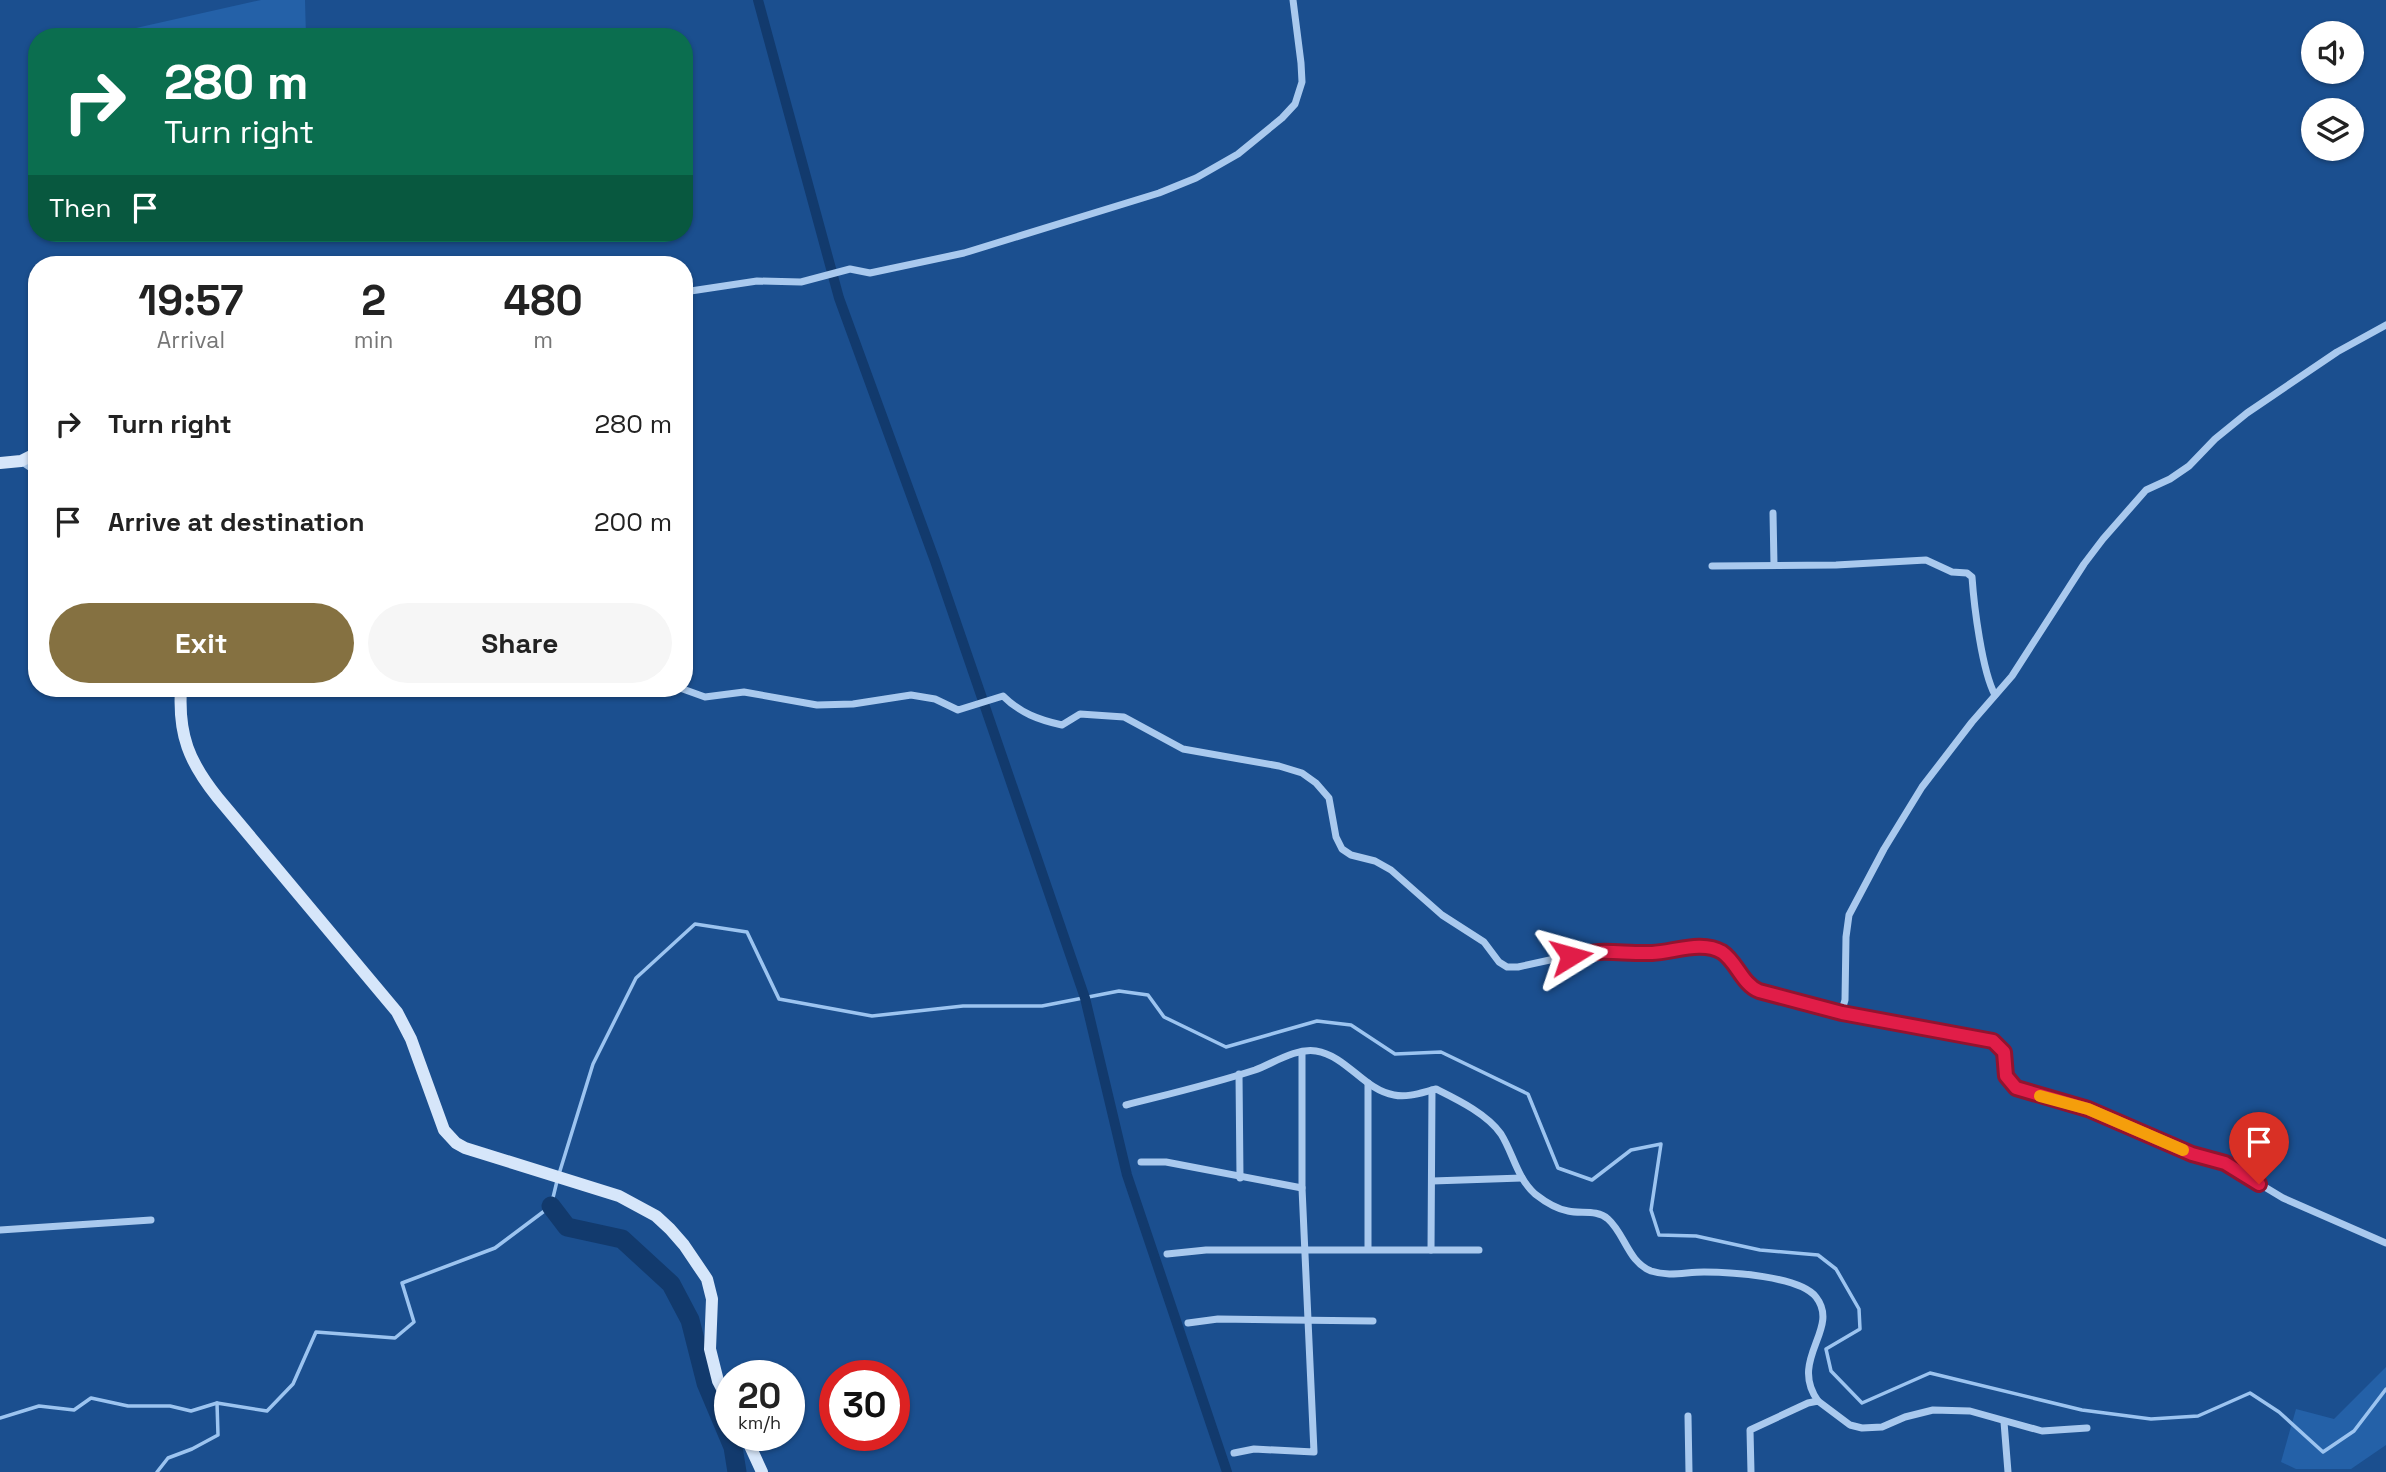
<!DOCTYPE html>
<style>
:root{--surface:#fff;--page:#f6f6f6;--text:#222;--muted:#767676;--accent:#857141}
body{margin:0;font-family:"Space Grotesk",sans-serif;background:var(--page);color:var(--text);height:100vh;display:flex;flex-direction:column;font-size:26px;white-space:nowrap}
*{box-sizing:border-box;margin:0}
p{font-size:23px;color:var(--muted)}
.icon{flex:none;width:38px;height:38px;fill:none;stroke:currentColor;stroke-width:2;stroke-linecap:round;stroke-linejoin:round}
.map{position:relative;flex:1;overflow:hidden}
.side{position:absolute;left:28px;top:256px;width:665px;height:441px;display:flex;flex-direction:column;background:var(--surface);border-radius:28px;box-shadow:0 2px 5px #0004}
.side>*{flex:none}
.banner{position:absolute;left:28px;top:28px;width:665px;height:214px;border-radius:28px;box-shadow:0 2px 5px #0004;background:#0b6e4f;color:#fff;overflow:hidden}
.fabs{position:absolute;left:2301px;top:21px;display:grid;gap:14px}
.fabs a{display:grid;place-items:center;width:63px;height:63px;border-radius:50%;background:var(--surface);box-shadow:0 2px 5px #0004;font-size:35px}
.speed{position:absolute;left:714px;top:1360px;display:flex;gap:14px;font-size:35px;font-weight:700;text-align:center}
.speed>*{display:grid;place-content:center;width:91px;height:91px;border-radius:50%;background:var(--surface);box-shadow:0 2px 5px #0004;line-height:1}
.speed small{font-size:18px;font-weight:400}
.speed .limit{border:10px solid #d22;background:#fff;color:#111}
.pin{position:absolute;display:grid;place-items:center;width:60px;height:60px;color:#fff;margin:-72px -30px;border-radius:50% 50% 50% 0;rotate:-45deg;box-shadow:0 0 7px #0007}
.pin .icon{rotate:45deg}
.me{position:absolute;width:77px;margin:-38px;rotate:82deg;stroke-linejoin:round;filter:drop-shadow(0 0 5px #0008)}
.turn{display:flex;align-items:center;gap:24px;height:147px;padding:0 21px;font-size:32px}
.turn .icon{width:91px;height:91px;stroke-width:2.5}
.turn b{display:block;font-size:49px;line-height:60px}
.then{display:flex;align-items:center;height:66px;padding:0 21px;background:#0003;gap:14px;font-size:26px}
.eta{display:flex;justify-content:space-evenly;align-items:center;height:119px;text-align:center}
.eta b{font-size:42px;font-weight:600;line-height:49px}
.primary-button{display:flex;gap:14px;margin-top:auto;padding:14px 21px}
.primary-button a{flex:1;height:80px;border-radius:42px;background:var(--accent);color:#fff;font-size:28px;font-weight:600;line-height:80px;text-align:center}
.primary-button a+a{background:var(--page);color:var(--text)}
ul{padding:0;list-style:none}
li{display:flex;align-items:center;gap:21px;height:98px;padding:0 21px}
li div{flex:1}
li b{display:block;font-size:26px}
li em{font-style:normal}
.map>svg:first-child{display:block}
.green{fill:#2461a8}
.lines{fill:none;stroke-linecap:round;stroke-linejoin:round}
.stream{stroke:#9cc4f0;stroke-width:3.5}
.canal{stroke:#123a6d;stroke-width:10}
.river{stroke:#123a6d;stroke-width:19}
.street{stroke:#a9c9ee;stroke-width:7}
.secondary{stroke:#d6e6fa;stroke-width:12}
.route-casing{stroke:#92132f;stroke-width:18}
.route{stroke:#e11d48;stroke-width:12}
.slow{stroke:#f59e0b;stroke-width:12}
</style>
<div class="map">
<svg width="2386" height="1472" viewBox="0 0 2386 1472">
<rect width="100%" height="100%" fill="#1b4f8f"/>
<g class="green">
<polygon points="261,0 305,0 306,37 96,37"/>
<polygon points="2386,1367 2386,1445 2351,1469 2296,1469 2281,1462 2296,1409 2334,1419"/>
</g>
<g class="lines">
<g class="stream">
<polyline points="559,1174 593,1064 636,978 695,924 747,932 779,999 872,1016 963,1006 1042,1006 1119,991 1148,995 1164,1017 1226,1047 1317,1021 1351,1025 1395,1054 1441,1052 1528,1094 1558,1168 1592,1180 1631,1150 1661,1144 1651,1210 1659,1235 1696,1236 1760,1250 1818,1255 1836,1269 1859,1309 1860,1329 1826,1349 1831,1371 1862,1403 1930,1373 2082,1410 2151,1419 2198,1416 2250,1393 2279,1412 2323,1452 2354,1431 2386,1389"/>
<polyline points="0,1418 39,1406 74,1410 91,1398 128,1406 170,1406 191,1411 217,1403"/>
<polyline points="157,1472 168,1458 192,1449 218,1435 217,1403 267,1411 293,1384 316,1332 395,1338 414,1322 402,1283 495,1248 551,1206 557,1181"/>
</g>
<polyline class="canal" points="758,0 839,298 935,561 1085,998 1127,1175 1227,1472"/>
<polyline class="river" points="551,1206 567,1227 622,1239 671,1284 690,1320 706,1383 733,1447 737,1472"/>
<g class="street">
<polyline points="684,292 757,281 801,282 850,269 870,273 964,253 1159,193 1196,178 1238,154 1282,118 1295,104 1302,82 1301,63 1293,0"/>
<polyline points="21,461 37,472"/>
<polyline points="1773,513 1774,565"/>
<path d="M1712,566l124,-1 90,-5 26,12 15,1 5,4c2,29 10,94 23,118"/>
<path d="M680,688l25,9 39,-5 73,13 36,-1 58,-9 24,4 23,11 45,-14c17,17 36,24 59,29l18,-11 44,3 59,32 96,17 23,7 14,10 13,15 7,39 6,12 9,6 24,6 16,9 51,45 42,27 15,20 8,5h11l73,-16 62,2 56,-5 13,5 27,31 10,7 82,22 152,28 11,11 2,24 10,12 72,21 104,45 33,9 58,35 103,45"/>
<polyline points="1841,1013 1845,1000 1846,937 1849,915 1884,849 1922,787 1972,722 2012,676 2084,564 2103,539 2146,490 2170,479 2189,466 2215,439 2247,413 2337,352 2386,325"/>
<polyline points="1239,1074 1240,1178"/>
<path d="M1126,1105c43,-11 86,-21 129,-35 19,-7 40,-22 61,-19 31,5 48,39 78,44 14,3 29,-3 42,-6 22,11 51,25 65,45 12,19 16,44 34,60 9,7 21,15 33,17 13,3 29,-2 40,8 17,15 20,43 43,52 19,6 34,1 53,1 25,0 96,4 112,25 25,32 -28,62 2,104"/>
<polyline points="1141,1162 1166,1162 1302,1188"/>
<polyline points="1432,1181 1522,1178"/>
<polyline points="0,1230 151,1220"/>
<polyline points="1368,1249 1368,1083"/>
<polyline points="1431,1250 1432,1090"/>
<polyline points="1167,1254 1206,1250 1479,1250"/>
<polyline points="1188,1323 1218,1319 1373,1321"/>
<polyline points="1688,1416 1689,1472"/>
<polyline points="2004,1422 2008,1472"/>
<polyline points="1234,1453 1254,1449 1314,1452 1302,1188 1302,1053"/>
<polyline points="1751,1472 1750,1430 1808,1403 1818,1401 1850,1425 1862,1428 1882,1427 1905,1417 1933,1410 1970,1411 2042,1431 2087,1428"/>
</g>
<g class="secondary">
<polyline points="0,463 21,461 37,453"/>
<path d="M181,688c-3,47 8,74 37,110l179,214 14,27 33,91 12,13 9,5 154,48 37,20 14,13 14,16 23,34 5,20 -2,50 8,32 12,23"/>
<polyline points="745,1435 762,1472"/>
</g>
</g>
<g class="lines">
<defs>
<path id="route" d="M1571,956c32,-8 50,-2 81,-3 22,-1 50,-13 70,-1 15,10 20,32 37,39l83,22 151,28 11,11 2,24 10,12 72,21 104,45 33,9 34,21"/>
</defs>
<use href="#route" class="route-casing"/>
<use href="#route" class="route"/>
<polyline class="slow" points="2040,1096 2088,1109 2183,1150"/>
</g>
</svg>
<div class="fabs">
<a><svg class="icon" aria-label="sound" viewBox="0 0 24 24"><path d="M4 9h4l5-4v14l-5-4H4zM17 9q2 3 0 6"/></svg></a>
<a><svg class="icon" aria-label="layers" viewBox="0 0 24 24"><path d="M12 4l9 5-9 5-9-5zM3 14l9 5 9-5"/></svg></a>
</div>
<div class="speed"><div>20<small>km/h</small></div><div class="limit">30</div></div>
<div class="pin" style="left:2259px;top:1184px;background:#d93025"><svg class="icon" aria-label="arrive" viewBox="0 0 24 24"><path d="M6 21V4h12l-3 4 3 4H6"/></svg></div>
<svg class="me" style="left:1571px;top:956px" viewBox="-20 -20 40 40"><path d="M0-17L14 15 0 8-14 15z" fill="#e11d48" stroke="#fff" stroke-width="4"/></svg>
<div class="banner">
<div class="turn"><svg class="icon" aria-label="right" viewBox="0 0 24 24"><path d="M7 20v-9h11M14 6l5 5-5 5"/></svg><div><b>280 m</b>Turn right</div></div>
<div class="then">Then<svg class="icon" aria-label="arrive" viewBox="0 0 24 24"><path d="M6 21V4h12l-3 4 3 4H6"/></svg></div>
</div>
<section class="side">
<div class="eta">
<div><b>19:57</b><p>Arrival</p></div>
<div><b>2</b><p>min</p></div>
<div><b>480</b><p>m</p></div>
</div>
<ul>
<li><svg class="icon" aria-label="right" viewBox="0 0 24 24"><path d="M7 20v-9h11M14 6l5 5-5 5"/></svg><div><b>Turn right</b></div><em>280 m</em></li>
<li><svg class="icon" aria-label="arrive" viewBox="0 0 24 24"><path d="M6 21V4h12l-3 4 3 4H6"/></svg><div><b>Arrive at destination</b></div><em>200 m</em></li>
</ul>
<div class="primary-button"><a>Exit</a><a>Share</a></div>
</section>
</div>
